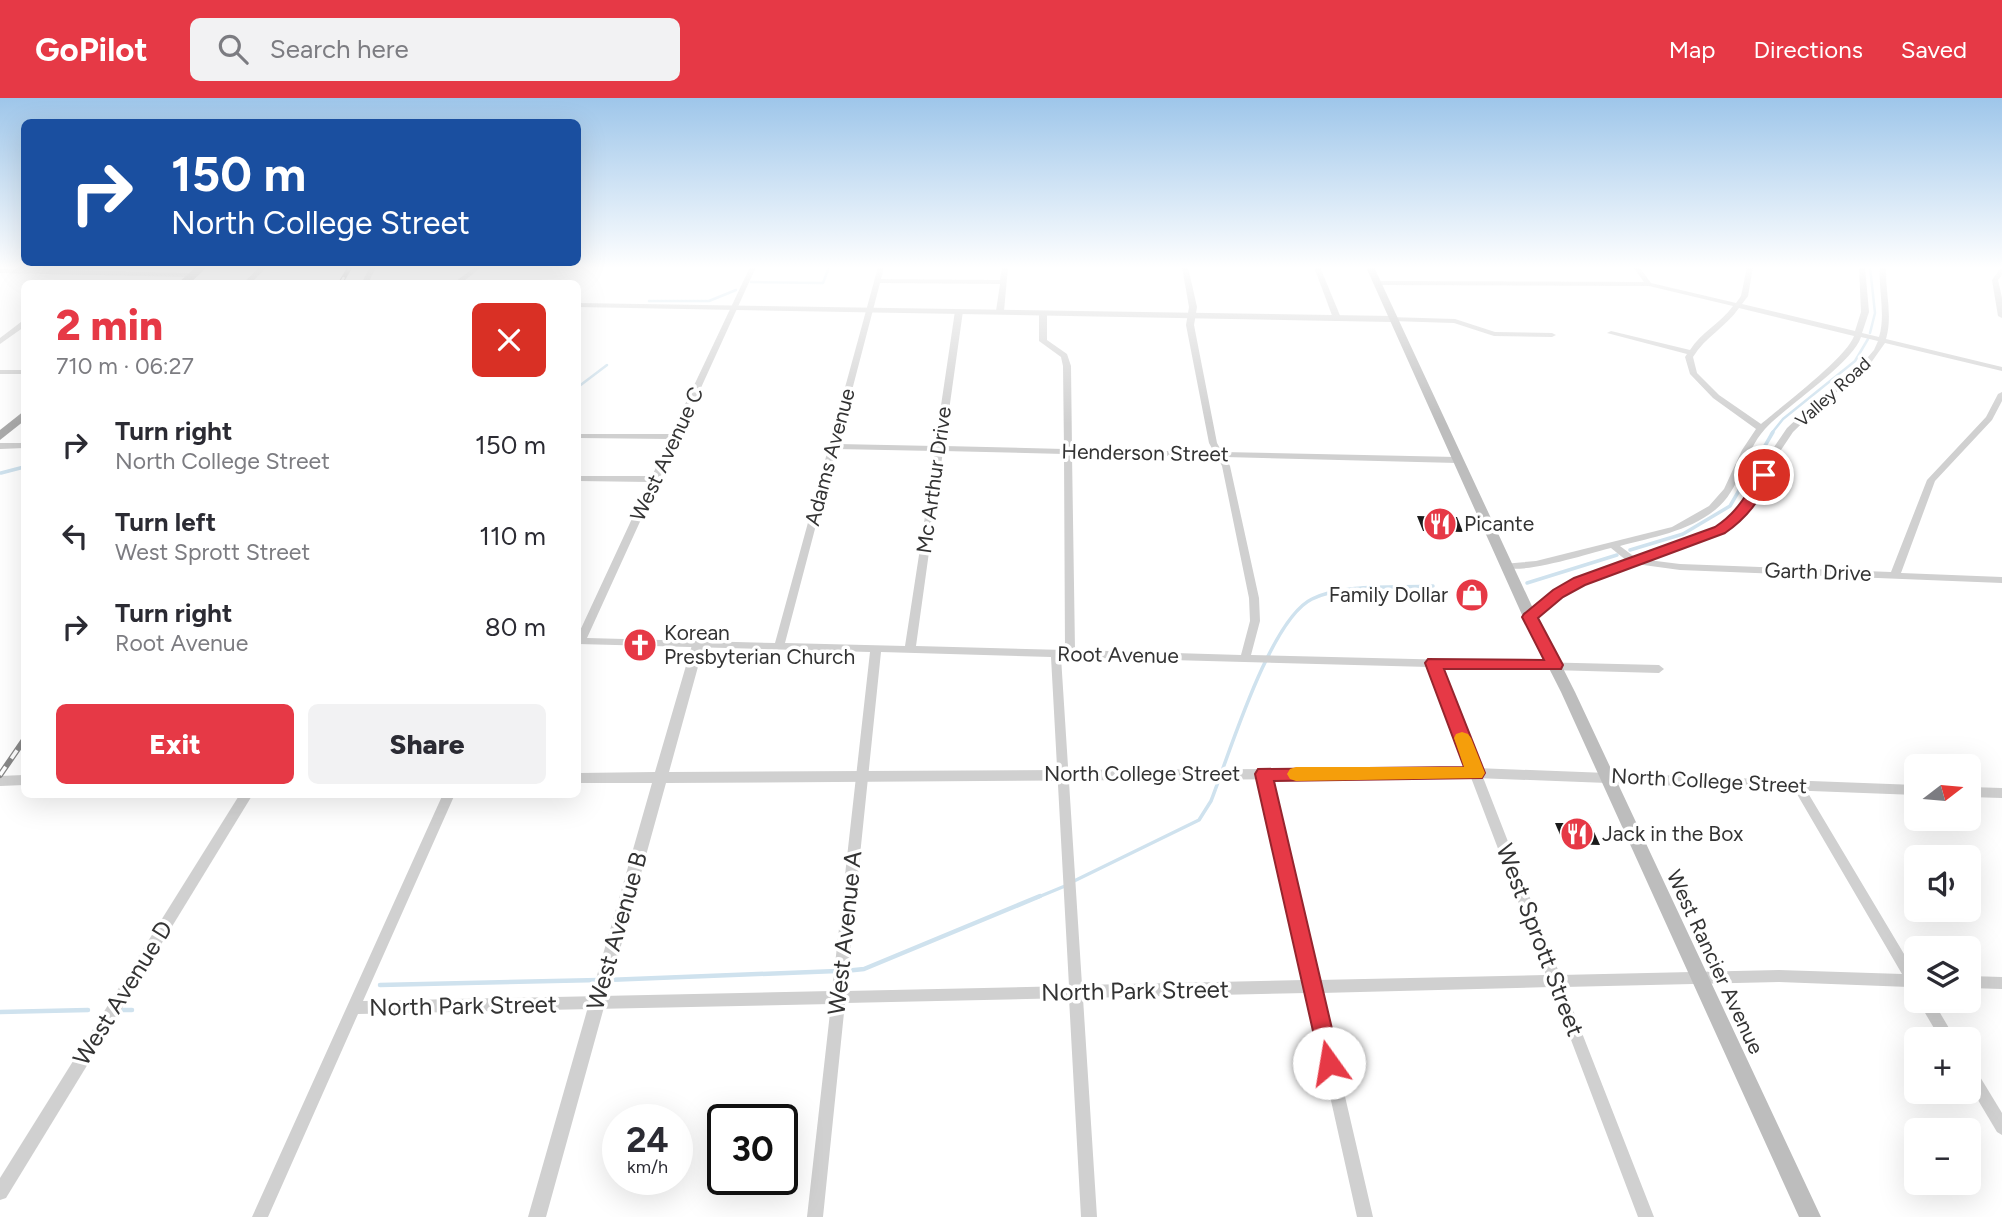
<!DOCTYPE html>
<meta charset="utf-8">
<style>
:root{--surface:#fff;--page:#f2f2f3;--text:#2b2b33;--muted:#7c7c81;--accent:#e63946}
body{margin:0;font-family:Figtree,sans-serif;background:var(--page);color:var(--text);height:100vh;display:flex;flex-direction:column;font-size:26px;white-space:nowrap}
*{box-sizing:border-box;margin:0}
p{font-size:23px;color:var(--muted)}
.icon{flex:none;width:38px;height:38px;fill:none;stroke:currentColor;stroke-width:2;stroke-linecap:round;stroke-linejoin:round}
.map{position:relative;flex:1;overflow:hidden}
.sheet{position:absolute;left:21px;top:182px;width:560px;height:518px;display:flex;flex-direction:column;background:var(--surface);border-radius:10px;box-shadow:0 7px 28px #0002}
.sheet>*{flex:none}
.guide{position:absolute;left:21px;top:21px;width:560px;height:147px;border-radius:10px;box-shadow:0 7px 28px #0002;background:#1a4fa0;color:#fff;overflow:hidden}
.needle{width:46px;rotate:74deg}
.buttons{position:absolute;left:1904px;top:656px;display:grid;gap:14px}
.buttons a{display:grid;place-items:center;width:77px;height:77px;border-radius:10px;background:var(--surface);box-shadow:0 7px 28px #0002;font-size:35px}
.speed{position:absolute;left:602px;top:1006px;display:flex;gap:14px;font-size:35px;font-weight:700;text-align:center}
.speed>*{display:grid;place-content:center;width:91px;height:91px;border-radius:50%;background:var(--surface);box-shadow:0 7px 28px #0002;line-height:1}
.speed small{font-size:18px;font-weight:400}
.speed .limit{border:4px solid #111;border-radius:10px;background:#fff;color:#111}
.pin{position:absolute;display:grid;place-items:center;width:60px;height:60px;color:#fff;margin:-30px;border:4px solid #fff;border-radius:50%;box-shadow:0 2px 7px #0007}
.me{position:absolute;width:77px;margin:-38px;rotate:347deg;stroke-linejoin:round;filter:drop-shadow(0 0 5px #0008)}
.turn{display:flex;align-items:center;gap:24px;height:147px;padding:0 35px;font-size:32px}
.turn .icon{width:91px;height:91px;stroke-width:2.5}
.turn b{display:block;font-size:49px;line-height:60px}
.round{display:grid;place-items:center;flex:none;width:74px;height:74px;border-radius:10px;background:var(--page)}
.head{display:flex;align-items:center;justify-content:space-between;height:119px;padding:0 35px}
h1{font-size:42px;font-weight:800;line-height:52px;color:var(--accent)}
.action{display:flex;gap:14px;margin-top:auto;padding:14px 35px}
.action a{flex:1;height:80px;border-radius:10px;background:var(--accent);color:#fff;font-size:28px;font-weight:800;line-height:80px;text-align:center}
.action a+a{background:var(--page);color:var(--text)}
ul{padding:0;list-style:none}
li{display:flex;align-items:center;gap:21px;height:91px;padding:0 35px}
li div{flex:1}
li b{display:block;font-size:26px}
li em{font-style:normal}
header{display:flex;align-items:center;gap:42px;box-sizing:border-box;height:98px;padding:0 35px;background:var(--accent);color:#fff}
header strong{font-size:33px}
nav{display:flex;gap:38px;margin-inline-start:auto;font-size:24px}
.search{width:490px;height:63px;background:var(--page);display:flex;align-items:center;gap:18px;box-sizing:border-box;padding:0 24px;border-radius:10px;color:var(--muted);font-size:26px}
.map>svg:first-child{display:block}
.lines{fill:none;stroke-linecap:round;stroke-linejoin:round}
.stream-far2{stroke:#cfe2ee;stroke-width:2.5}
.stream-far1{stroke:#cfe2ee;stroke-width:3.5}
.stream{stroke:#cfe2ee;stroke-width:4.5}
.building{fill:#1a1a1a}
.minor{fill:#d0d0d0;fill-rule:evenodd}
.tertiary{fill:#d0d0d0;fill-rule:evenodd}
.secondary{fill:#bdbdbd;fill-rule:evenodd}
.primary{fill:#ababab;fill-rule:evenodd}
.rail-far1-casing{stroke:#888;stroke-width:4.5}
.rail-casing{stroke:#888;stroke-width:6}
.rail-far1{stroke:#fff;stroke-width:2.5;stroke-dasharray:8;stroke-linecap:butt}
.rail{stroke:#fff;stroke-width:3.5;stroke-dasharray:10;stroke-linecap:butt}
.route{fill:#e63946;stroke:#96252e;stroke-width:2}
.slow{fill:#f59e0b}
.labels{text-anchor:middle;stroke-width:7;stroke-linejoin:round;paint-order:stroke}
.far-street-label{font-size:18px;fill:#333;stroke:#fff}
.street-label{font-size:21px;fill:#333;stroke:#fff}
.poi-label{font-size:21px;fill:#333;stroke:#fff;text-anchor:start}
.near-street-label{font-size:24px;fill:#333;stroke:#fff}
</style>
<header>
<strong>GoPilot</strong>
<div class="search"><svg class="icon" aria-label="search" viewBox="0 0 24 24"><circle cx="10" cy="10" r="6"/><path d="M15 15l6 6"/></svg>Search here</div>
<nav><a>Map</a><a>Directions</a><a>Saved</a></nav>
</header>
<div class="map">
<svg width="2002" height="1119" viewBox="0 0 2002 1119">
<rect width="100%" height="100%" fill="#fff"/>
<g class="lines">
<g class="stream-far2">
<polyline points="1870,169 1875,215 1870,235"/>
<polyline points="751,184 823,185 829,169"/>
<polyline points="649,203 709,203 736,192"/>
<polyline points="578,289 607,267"/>
<polyline points="1771,336 1783,321 1855,263 1868,241"/>
</g>
<g class="stream-far1">
<polyline points="1,375 24,369"/>
<polyline points="1630,452 1683,436 1730,408 1773,334"/>
<polyline points="1527,485 1617,457"/>
<path d="M1072,784l127,-62 12,-19c18,-46 59,-182 101,-202 31,-16 86,-11 121,-13"/>
<polyline points="1036,800 1065,788"/>
</g>
<g class="stream">
<polyline points="845,873 864,871 1040,798"/>
<polyline points="607,882 837,873"/>
<polyline points="380,887 599,882"/>
<polyline points="121,912 132,912"/>
<polyline points="0,914 88,912"/>
</g>
</g>
<g class="building">
<polygon points="1417,418 1457,419 1463,434 1423,433"/>
<polygon points="1555,725 1590,725 1600,747 1564,746"/>
</g>
<g class="lines">
<g class="minor">
<polygon points="260,169 267,169 250,186 242,186"/>
<polygon points="370,169 376,169 368,186 361,186"/>
<polygon points="475,169 482,169 460,186 452,186"/>
<path d="M750,169h6l-169,371 188,5 103,-376h6l-3,12 119,1 2,-13h6l-4,44 -4,2 -4,-2 4,-27 -120,-1 -42,161 97,2 20,-135 4,-2 4,2 -19,135 120,3 -1,-83 -2,-9 -22,-16v-28l4,-2 4,2v27l20,14 4,12 1,83 142,3 -5,-9 -23,-118 3,-18 -7,-40h6l9,40 -3,18 23,118 5,9 235,5 4,3 -4,3 -232,-6 5,9 29,132 1,23 -9,34 408,10 5,4 -5,4 -219,-6 120,308 219,-5 123,4 -108,-185 -2,-3 2,-3 4,-2 4,2 114,191v16l-7,-3 -130,-5 -215,5 90,230h-16l-87,-230 -230,6 52,224h-16l-50,-224 -224,5 14,219h-16l-12,-219 -224,5 -22,214h-16l24,-213 -473,10 -90,203h-16l191,-423h12l-92,207 469,-10 38,-339 -292,-8v-9l71,-153 -71,-1v-5h74l17,-37 -91,-1v-4h93zM836,351l99,2 -30,195 -120,-3zM943,353l121,3 1,196 -149,-4zM1072,356l145,3 5,9 27,132 1,23 -9,34 -166,-5zM881,554l170,5 18,329 -223,5zM1061,559l368,10 117,308 -228,5 -48,-206 -2,-3 -4,-1 -4,1 -2,3 46,206 -222,5z"/>
<polygon points="1314,169 1320,169 1341,220 1340,222 1333,220"/>
<path d="M1633,169h6l12,16 85,20 5,-7 6,-29h6l-5,29 -6,8 113,27 6,-19 -2,-45h6l4,45 -7,21 17,4c7,-23 -1,-47 1,-70h6c-1,24 7,48 0,72l116,28v4l-117,-28 -17,24 -45,36 -30,29 -16,24 -19,38 -20,26 -15,12 -75,28 32,4 211,8 36,-92 59,-63 12,-23 4,-2v9l-10,19 -57,61 -34,92 101,4v6l-322,-13 -44,-6 -54,20 -21,12 -27,23h-8l-1,-2 1,-2 29,-23 21,-12 51,-19 -16,-13c-21,5 -94,29 -110,18l2,-2 33,-3 136,-34 37,-21 15,-17 18,-39 14,-21 -43,-31 -23,-24 -5,-17 2,-3 -80,-21 4,-2 79,19c11,-18 31,-27 43,-44l-84,-20 -273,-1 -3,-2 3,-2 268,1zM1739,210l115,28c-7,21 -73,71 -93,88l-42,-29 -22,-22 -4,-16c12,-20 33,-30 46,-49zM1861,239l17,4 -4,9 -12,14 -44,35 -31,29 -19,28 -19,38 -18,22 -14,12 -81,30 -16,-12c33,-9 67,-14 95,-36 26,-20 28,-57 50,-81 21,-23 87,-65 96,-92z"/>
<polygon points="2002,170 2002,177 1998,182 2002,200 2002,220 1998,218 1992,182 2000,171"/>
<polygon points="0,171 193,175 196,177 193,179 0,175"/>
<polygon points="1389,219 1455,221 1495,234 1552,235 1556,237 1552,239 1494,238 1454,225 1392,223 1389,223"/>
<polygon points="21,224 24,224 24,229 0,246 0,240"/>
<rect x="0" y="272" width="24" height="4"/>
<polygon points="0,345 24,345 24,350 0,351"/>
<polygon points="240,696 253,696 6,1100 0,1102 0,1080"/>
<polygon points="1969,878 2002,879 2002,891 1969,890"/>
<polygon points="1918,903 1933,903 1956,942 1941,942"/>
<polygon points="1969,967 1974,969 2002,1015 2002,1037 1997,1034 1969,987"/>
</g>
<g class="tertiary">
<polygon points="578,205 1392,218 1396,221 1392,224 578,209"/>
<polygon points="698,543 704,547 669,674 1476,670 1916,687 1916,697 1476,680 666,685 546,1119 528,1119 652,685 578,685 578,675 655,674 692,547"/>
<polygon points="24,677 24,687 0,688 0,678"/>
<polygon points="1969,689 2002,690 2002,700 1969,699"/>
</g>
<polygon class="secondary" points="1366,169 1374,169 1537,519 1575,594 1821,1119 1799,1119 1561,594 1523,519"/>
<g class="primary">
<polygon points="196,169 207,169 189,186 177,186"/>
<polygon points="24,313 24,323 0,342 0,332"/>
</g>
<defs>
<polyline id="rail-far1" points="340,186 350,169"/>
<polyline id="rail" points="0,677 24,642"/>
</defs>
<use href="#rail-far1" class="rail-far1-casing"/>
<use href="#rail" class="rail-casing"/>
<use href="#rail-far1" class="rail-far1"/>
<use href="#rail" class="rail"/>
</g>
<linearGradient id="sky" x2="0" y2="1"><stop stop-color="#9ec6ea"/><stop offset="0.52" stop-color="#fff"/><stop offset="1" stop-color="#fff" stop-opacity="0"/></linearGradient>
<rect width="2002" height="326" fill="url(#sky)"/>
<path class="route" d="M1764,373l7,4c-11,25 -23,42 -46,58l-140,52 -22,12 -25,21 25,47 -2,4h-117l41,104 -3,5 -208,3 66,282 -3,8 -8,3 -7,-3 -67,-297 3,-5 206,-2 -39,-104 3,-4 116,1 -22,-43 2,-3 29,-24 21,-12 141,-51c23,-15 31,-32 45,-55z"/>
<polygon class="slow" points="1462,634 1468,636 1471,640 1485,675 1482,680 1296,683 1290,681 1287,676 1290,671 1296,669 1464,669 1454,640 1456,636"/>
<defs>
<symbol id="restaurant-disc" viewBox="-11 -11 22 22"><circle r="9.5" fill="#e63946" stroke="#fff"/><path d="M-5-6h1v4h1v-4h1v4h1v-4h1v5L-1.5 .5V6h-2V.5L-5-1ZM5-6V6H3V1.5H1.5Q1.5-4 5-6Z" fill="#fff"/></symbol>
<symbol id="shop-disc" viewBox="-11 -11 22 22"><circle r="9.5" fill="#e63946" stroke="#fff"/><path d="M-5-2.5h2.3a2.7 3.5 0 0 1 5.4 0H5L5.5 6h-11ZM-1.5-2.5h3a1.5 2.3 0 0 0-3 0Z" fill="#fff"/></symbol>
<symbol id="church-disc" viewBox="-11 -11 22 22"><circle r="9.5" fill="#e63946" stroke="#fff"/><path d="M-1.2-6h2.4v3.5h3.3v2.4h-3.3V6h-2.4V-.1h-3.3v-2.4h3.3Z" fill="#fff"/></symbol>
</defs>
<g fill-rule="evenodd">
<use href="#restaurant-disc" x="1421" y="407" width="38" height="38"/>
<use href="#shop-disc" x="1453" y="478" width="38" height="38"/>
<use href="#church-disc" x="621" y="528" width="38" height="38"/>
<use href="#restaurant-disc" x="1558" y="717" width="38" height="38"/>
</g>
<g class="labels">
<g class="far-street-label">
<text transform="translate(1833 294) rotate(-42)" y="6">Valley Road</text>
</g>
<g class="street-label">
<text transform="translate(1145 355) rotate(1)" y="7">Henderson Street</text>
<text transform="translate(667 356) rotate(-65)" y="7">West Avenue C</text>
<text transform="translate(830 359) rotate(-75)" y="7">Adams Avenue</text>
<text transform="translate(934 382) rotate(-82)" y="7">Mc Arthur Drive</text>
<text transform="translate(1818 474) rotate(2)" y="7">Garth Drive</text>
<text transform="translate(1118 557) rotate(1)" y="7">Root Avenue</text>
<text x="1142" y="683">North College Street</text>
<text transform="translate(1709 683) rotate(3)" y="7">North College Street</text>
<text transform="translate(1715 864) rotate(65)" y="7">West Rancier Avenue</text>
</g>
<g class="poi-label">
<text x="1464" y="433">Picante</text>
<text x="1448" y="504" text-anchor="end">Family Dollar</text>
<text x="664" y="542">Korean<tspan x="664" dy="24">Presbyterian Church</tspan></text>
<text x="1602" y="743">Jack in the Box</text>
</g>
<g class="near-street-label">
<text transform="translate(617 833) rotate(-74)" y="8">West Avenue B</text>
<text transform="translate(845 835) rotate(-84)" y="8">West Avenue A</text>
<text transform="translate(1540 842) rotate(69)" y="8">West Sprott Street</text>
<text transform="translate(1135 893) rotate(-1)" y="8">North Park Street</text>
<text transform="translate(123 895) rotate(-58)" y="8">West Avenue D</text>
<text transform="translate(463 908) rotate(-1)" y="8">North Park Street</text>
</g>
</g>
</svg>
<div class="buttons">
<a><svg class="needle" viewBox="-14 -14 28 28"><path d="M0-13l5 13h-10z" fill="#e53935"/><path d="M0 13l5-13h-10z" fill="#7c7c81"/></svg></a>
<a><svg class="icon" aria-label="sound" viewBox="0 0 24 24"><path d="M4 9h4l5-4v14l-5-4H4zM17 9q2 3 0 6"/></svg></a>
<a><svg class="icon" aria-label="layers" viewBox="0 0 24 24"><path d="M12 4l9 5-9 5-9-5zM3 14l9 5 9-5"/></svg></a>
<a>+</a>
<a>−</a>
</div>
<div class="speed"><div>24<small>km/h</small></div><div class="limit">30</div></div>
<div class="pin" style="left:1764px;top:377px;background:#d93025"><svg class="icon" aria-label="arrive" viewBox="0 0 24 24"><path d="M6 21V4h12l-3 4 3 4H6"/></svg></div>
<svg class="me" style="left:1329px;top:965px" viewBox="-20 -20 40 40"><circle r="19" fill="#fff"/><path d="M0-13L10 11 0 6-10 11z" fill="#e63946"/></svg>
<div class="guide">
<div class="turn"><svg class="icon" aria-label="right" viewBox="0 0 24 24"><path d="M7 20v-9h11M14 6l5 5-5 5"/></svg><div><b>150 m</b>North College Street</div></div>
</div>
<section class="sheet">
<div class="head"><div><h1>2 min</h1><p>710 m · 06:27</p></div><a class="round" style="background:#d93025;color:#fff"><svg class="icon" aria-label="close" viewBox="0 0 24 24"><path d="M6 6l12 12M18 6L6 18"/></svg></a></div>
<ul>
<li><svg class="icon" aria-label="right" viewBox="0 0 24 24"><path d="M7 20v-9h11M14 6l5 5-5 5"/></svg><div><b>Turn right</b><p>North College Street</p></div><em>150 m</em></li>
<li><svg class="icon" aria-label="left" viewBox="0 0 24 24"><path d="M17 20v-9H6M10 6l-5 5 5 5"/></svg><div><b>Turn left</b><p>West Sprott Street</p></div><em>110 m</em></li>
<li><svg class="icon" aria-label="right" viewBox="0 0 24 24"><path d="M7 20v-9h11M14 6l5 5-5 5"/></svg><div><b>Turn right</b><p>Root Avenue</p></div><em>80 m</em></li>
</ul>
<div class="action"><a>Exit</a><a>Share</a></div>
</section>
</div>
